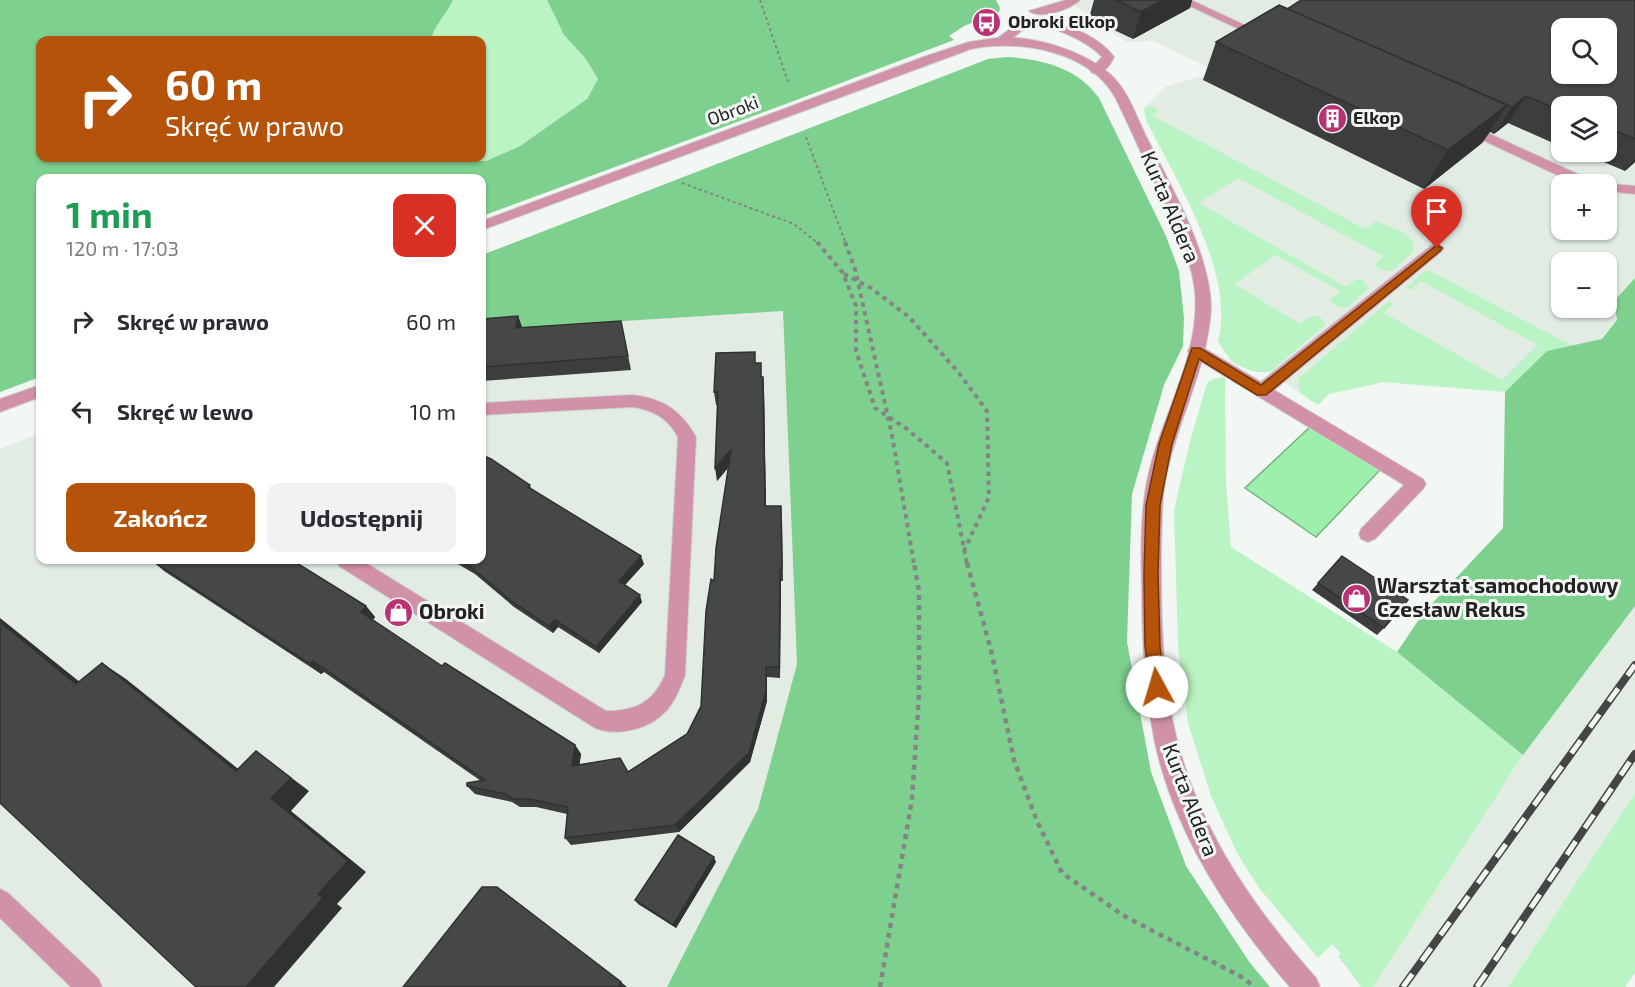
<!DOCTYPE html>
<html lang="pl">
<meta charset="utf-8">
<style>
:root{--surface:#fff;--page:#f2f2f3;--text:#2b2b33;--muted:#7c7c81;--accent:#b45309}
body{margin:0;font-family:"Exo 2",sans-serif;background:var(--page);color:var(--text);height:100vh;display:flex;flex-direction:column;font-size:22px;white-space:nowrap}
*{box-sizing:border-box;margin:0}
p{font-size:20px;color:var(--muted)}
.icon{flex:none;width:33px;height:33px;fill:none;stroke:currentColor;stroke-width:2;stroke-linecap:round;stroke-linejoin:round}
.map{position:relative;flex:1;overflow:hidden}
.drawer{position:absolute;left:36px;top:174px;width:450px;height:390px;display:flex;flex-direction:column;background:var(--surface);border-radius:12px;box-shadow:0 2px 4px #0004}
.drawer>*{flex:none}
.banner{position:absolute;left:36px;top:36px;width:450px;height:126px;border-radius:12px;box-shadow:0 2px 4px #0004;background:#b45309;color:#fff;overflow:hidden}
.fabs{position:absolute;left:1551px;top:18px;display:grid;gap:12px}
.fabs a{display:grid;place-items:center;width:66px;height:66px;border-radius:12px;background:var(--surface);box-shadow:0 2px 4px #0004;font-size:30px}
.pin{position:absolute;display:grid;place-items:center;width:51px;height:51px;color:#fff;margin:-62px -26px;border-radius:50% 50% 50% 0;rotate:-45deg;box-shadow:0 0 6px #0007}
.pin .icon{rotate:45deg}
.me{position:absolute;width:66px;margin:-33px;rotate:354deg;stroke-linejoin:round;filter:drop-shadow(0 0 4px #0008)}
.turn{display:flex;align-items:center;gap:21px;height:126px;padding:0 30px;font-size:27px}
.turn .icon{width:78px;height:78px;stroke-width:2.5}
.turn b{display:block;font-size:42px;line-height:51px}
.round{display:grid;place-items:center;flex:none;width:63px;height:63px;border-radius:12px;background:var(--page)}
.headline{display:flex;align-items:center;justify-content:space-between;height:102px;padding:0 30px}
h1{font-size:36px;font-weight:700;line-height:45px;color:#1e9e55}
.action{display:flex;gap:12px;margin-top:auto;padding:12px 30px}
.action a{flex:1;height:69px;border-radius:12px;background:var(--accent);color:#fff;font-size:24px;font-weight:700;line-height:69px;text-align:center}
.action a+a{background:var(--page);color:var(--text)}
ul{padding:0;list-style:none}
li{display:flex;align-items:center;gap:18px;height:90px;padding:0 30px}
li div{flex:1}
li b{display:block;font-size:22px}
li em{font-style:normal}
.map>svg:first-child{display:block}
.built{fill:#e2ece3;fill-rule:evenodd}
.green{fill:#bbf4c4}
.forest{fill:#7ed08e}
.water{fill:#9df0ac;stroke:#78b282;stroke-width:1.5}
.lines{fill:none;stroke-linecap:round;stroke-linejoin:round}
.lane-casing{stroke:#cdd1cd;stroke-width:2}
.street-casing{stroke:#cdd1cd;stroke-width:2}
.path-far2{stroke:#838583;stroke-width:2;stroke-dasharray:3 3;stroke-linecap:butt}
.path-far1{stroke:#838583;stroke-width:4;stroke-dasharray:4.5 4.5;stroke-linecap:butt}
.path{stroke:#838583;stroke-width:4.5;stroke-dasharray:5 5;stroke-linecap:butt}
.lane{fill:#d191a8;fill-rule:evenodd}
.street{fill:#d191a8;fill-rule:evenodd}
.rail-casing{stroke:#444544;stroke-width:8}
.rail{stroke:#f3f7f3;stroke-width:5;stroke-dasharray:16;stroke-linecap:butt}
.wall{fill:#3b3e3c}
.shaded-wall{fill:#303231}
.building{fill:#454846;stroke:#303231;stroke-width:1.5;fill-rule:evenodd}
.route{fill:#b45309;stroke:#753606;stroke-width:1.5}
.labels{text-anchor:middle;stroke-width:6;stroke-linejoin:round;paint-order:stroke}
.far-poi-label{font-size:18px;font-weight:bold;fill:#212221;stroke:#f3f7f3;text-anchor:start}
.far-street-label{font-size:18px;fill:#212221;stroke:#f3f7f3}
.street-label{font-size:21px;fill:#212221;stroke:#f3f7f3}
.poi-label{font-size:21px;font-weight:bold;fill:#212221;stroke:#f3f7f3;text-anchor:start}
</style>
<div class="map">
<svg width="1635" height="987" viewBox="0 0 1635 987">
<rect width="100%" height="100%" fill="#f3f7f3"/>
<g class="built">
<path d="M1069,0h566v278l-21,23 3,19 -15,19 -84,40 -13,13 -121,-10 -55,12 -11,11 -48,-33 -21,-2 -14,-6 -6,-4 -8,-81 -13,-43 -64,-124v-4l21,-21 51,-16 -63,-30 -26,1 -38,-24zM1562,28h44v46h-44zM1562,106h44v46h-44zM1562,184h44v46h-44zM1562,262h44v46h-44z"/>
<polygon points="783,311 797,664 758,809 667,987 0,987 0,449 40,433 40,560 482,560 482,330"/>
<polygon points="1635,606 1635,793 1508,987 1373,987 1523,755"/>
</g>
<g class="green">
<path d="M453,0h94l17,35 21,23 13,21 -11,20 -67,47 -34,15h-37l-3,-3h36v-118h-51c4,-14 16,-26 22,-40z"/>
<path d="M1151,106l8,4 -6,6 212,113 11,-8 29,12 8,9v10l-21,19 -11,-1 -7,-5 9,-9 -145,-78 -39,25 147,84 11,-8 6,1 6,8 -21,19 -6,1 -10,-4 -2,-4 10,-9 -65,-36 -40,29 65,40c9,-8 20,-14 25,1l-55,47c-25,2 -41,-10 -52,-31 18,-68 -43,-162 -72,-221l-2,-12z"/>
<polygon points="1424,271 1430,271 1573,346 1547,351 1505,392 1384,382 1329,394 1318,405 1300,393 1298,379 1389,301 1394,304 1384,313 1502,380 1538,345 1421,281 1411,290 1406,288"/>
<polygon points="1225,377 1226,483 1231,547 1397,652 1523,755 1373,987 1361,987 1338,956 1341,954 1332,944 1318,958 1259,888 1237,853 1211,796 1188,723 1178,648 1174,510 1190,441 1207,383 1213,379"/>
<polygon points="1635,793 1635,973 1625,987 1508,987"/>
</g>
<g class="forest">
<path d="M0,0h453c-6,14 -19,26 -22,40h-391v118h406l3,3h37l34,-15 67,-47 11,-20 -13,-21 -21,-23 -17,-35h449l4,8 -1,4 -35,14 -15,10 5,4 -171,65 -301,111v-38h-442v199l-40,15z"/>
<path d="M1007,57c35,2 71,11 92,41l67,138 13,35 5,47 -1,28 -19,39 -32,109 -5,148 24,130 35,94 64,97 20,24h-603l91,-178 39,-145 -14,-353 -301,19v-75l506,-196z"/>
<polygon points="1635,278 1635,606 1523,755 1397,652 1424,612 1503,528 1505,392 1547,351 1602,339 1617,320 1614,301"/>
</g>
<polygon class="water" points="1311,426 1380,470 1316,537 1245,488"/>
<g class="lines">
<defs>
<g id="lane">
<path d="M1066,0h14c-9,9 -39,20 -51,11z"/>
<polygon points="1177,0 1191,0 1268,36 1266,38 1258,38"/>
<path d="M1038,19c27,5 59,15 76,38 -4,9 -11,18 -22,16l-2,-3 12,-13c-12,-14 -53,-35 -72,-30 -12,3 -20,18 -33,15l-2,-2 23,-17z"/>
<polygon points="1466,123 1582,176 1603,183 1635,186 1635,194 1606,191 1606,184 1583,184 1572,182 1461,130 1460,127 1461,124"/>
<polygon points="1437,243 1444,248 1442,251 1274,390 1423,479 1426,484 1423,489 1375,539 1368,542 1361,539 1359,534 1361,529 1404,485 1190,355 1188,351 1190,347 1202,347 1261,382 1432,245"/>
<path d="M632,395c30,3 49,15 64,42l-11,238c-5,13 -10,27 -20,37 -15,17 -48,25 -70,16l-256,-162 -2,-6h24l245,151c29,0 47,-8 59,-36l13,-238c-10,-19 -25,-27 -46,-30l-150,8v-12z"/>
<polygon points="0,889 8,893 98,978 102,987 71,987 0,918"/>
</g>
<g id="street">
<path d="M1003,37c36,1 79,13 107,37 19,17 27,45 38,66 20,41 44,82 56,125 4,14 7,29 7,43 -3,58 -32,109 -44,164 -6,25 -5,51 -6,77 0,52 0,106 9,158 18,106 76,192 146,271l4,9h-30c-60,-70 -115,-152 -135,-244 -10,-50 -13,-101 -13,-152 -1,-39 -2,-81 7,-119 14,-59 51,-117 46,-179 -3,-33 -19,-64 -33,-94 -15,-33 -30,-67 -46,-100 -25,-48 -97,-60 -145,-50l-489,181v-9l444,-165 43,-14z"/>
<polygon points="40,385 40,397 0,412 0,399"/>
</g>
</defs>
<use href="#lane" class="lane-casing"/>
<use href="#street" class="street-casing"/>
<g class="path-far2">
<polyline points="760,0 788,82"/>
<polyline points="806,137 846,244"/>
<polyline points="682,183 794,224 819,244"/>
</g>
<g class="path-far1">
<polyline points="817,242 843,273 856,306 856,351 875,408 907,429 947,463 967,564"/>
<polyline points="845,242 855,269 892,435 914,564"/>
<polyline points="844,274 871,288 909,317 959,373 987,411 989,497 964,551"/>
</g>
<g class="path">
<polyline points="967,563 991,650 1014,760 1037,821 1062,873 1126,917 1240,976 1255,987"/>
<polyline points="880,987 912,799 919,695 919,591 914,563"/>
</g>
<use href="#lane" class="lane"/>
<use href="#street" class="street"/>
<defs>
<g id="rail">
<polyline points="1403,987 1635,665"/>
<polyline points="1477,987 1635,754"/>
</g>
</defs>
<use href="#rail" class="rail-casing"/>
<use href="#rail" class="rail"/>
</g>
<g class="wall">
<polygon points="1094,0 1192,0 1190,8 1133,39 1089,18"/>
<polygon points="1635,0 1635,162 1625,171 1580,152 1606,152 1606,106 1562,106 1562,147 1508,123 1494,134 1490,132 1482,143 1424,189 1203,80 1216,42 1287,9"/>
<polygon points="518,316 522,327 624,335 631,370 482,381 482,319"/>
<polygon points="756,363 762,377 763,377 764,390 766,506 782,518 783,581 781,581 780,678 767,677 767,701 750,762 679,832 571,845 565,838 567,814 536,807 520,807 512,802 475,794 467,786 481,781 324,672 321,674 164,571 151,560 366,606 375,617 373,620 442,666 575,745 581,754 579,765 628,772 687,734 701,706 714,581 728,468 717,481 718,405 716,405 714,392"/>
<polygon points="530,485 531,490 644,564 625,585 642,602 599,653 558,627 553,633 514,607 475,574 451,560 482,560"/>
<polygon points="1342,556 1384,628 1377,635 1312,590"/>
<polygon points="716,862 676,928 638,904 635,900"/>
</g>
<g class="shaded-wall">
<polygon points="1163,0 1192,0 1190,8 1133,39 1141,12"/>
<polygon points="1526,96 1508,123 1494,134 1512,107"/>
<polygon points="1507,105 1482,143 1424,189 1448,150"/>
<polygon points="1635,159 1635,162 1625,171"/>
<polygon points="518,316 523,330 516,328"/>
<polygon points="763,377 764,390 766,518 765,506"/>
<polygon points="731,450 732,463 717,481 715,468"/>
<polygon points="641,556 644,564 622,588 619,581"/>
<polygon points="780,570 781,581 780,678 779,667"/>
<polygon points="640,595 642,602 599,653 596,647"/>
<polygon points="366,606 375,617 370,623 361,612"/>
<polygon points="0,618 101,699 76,684 0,622"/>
<polygon points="555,620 558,627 553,633 549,626"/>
<polygon points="313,661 324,672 321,674 310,664"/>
<polygon points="102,663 126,679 257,784 236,771"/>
<polygon points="766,667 767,677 767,701 750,762 679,832 675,825"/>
<polygon points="575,745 581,754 578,775 572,766"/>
<polygon points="256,751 309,791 291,811 366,872 337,904 342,908 274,987 246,987 318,894 271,798"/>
<polygon points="714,857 716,862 676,928 673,925"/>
<polygon points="621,982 627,987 618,987"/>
</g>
<g class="building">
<polygon points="1116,0 1163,0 1141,12"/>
<path d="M1301,0h334v139l-29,-12v-21h-44v5l-36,-15 -14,11 -225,-98zM1562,28h44v46h-44z"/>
<polygon points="1279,5 1507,105 1448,150 1216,42"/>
<polygon points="518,316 516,328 621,321 628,356 482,367 482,319"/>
<polygon points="755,352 755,363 761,363 761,377 763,377 765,506 781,506 782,569 780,570 779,667 766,667 766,691 749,753 675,825 565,838 568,807 529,799 513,799 505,794 467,786 467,783 485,780 313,661 310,664 151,560 292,560 366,606 361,612 442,666 445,663 575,745 572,766 620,758 628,772 687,734 701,706 706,611 711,579 714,581 716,548 731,450 715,468 718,392 714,392 716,353"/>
<polygon points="482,455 491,459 530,485 528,487 641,556 619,581 640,595 596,647 555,620 549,626 510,600 471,567 459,560 482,560"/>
<polygon points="1342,556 1408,600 1384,628 1318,583"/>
<polygon points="0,622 76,684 102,663 236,771 256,751 291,778 271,798 348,861 318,894 323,898 246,987 196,987 0,803"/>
<polygon points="678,835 714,857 673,925 635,900"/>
<polygon points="482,887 497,887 621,982 618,987 403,987"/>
</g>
<polygon class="route" points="1437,245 1442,248 1440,251 1266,395 1257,395 1199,359 1172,444 1160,505 1158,574 1160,646 1165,687 1163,692 1157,695 1152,692 1145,646 1144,574 1146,505 1159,444 1192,348 1200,348 1261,385"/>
<defs>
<symbol id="bus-disc" viewBox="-11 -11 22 22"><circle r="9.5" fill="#b93273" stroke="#f3f7f3"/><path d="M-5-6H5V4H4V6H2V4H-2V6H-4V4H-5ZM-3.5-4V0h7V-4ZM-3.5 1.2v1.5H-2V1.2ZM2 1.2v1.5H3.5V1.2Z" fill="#fff"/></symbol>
<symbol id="building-disc" viewBox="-11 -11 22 22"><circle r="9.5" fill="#b93273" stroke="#f3f7f3"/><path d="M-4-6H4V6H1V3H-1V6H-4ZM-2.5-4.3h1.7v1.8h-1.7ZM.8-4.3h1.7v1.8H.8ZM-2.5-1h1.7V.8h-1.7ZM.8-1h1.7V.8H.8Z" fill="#fff"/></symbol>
<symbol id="shop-disc" viewBox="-11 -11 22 22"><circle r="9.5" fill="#b93273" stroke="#f3f7f3"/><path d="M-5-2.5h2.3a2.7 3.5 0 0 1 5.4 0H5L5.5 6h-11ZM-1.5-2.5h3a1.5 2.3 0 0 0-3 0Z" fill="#fff"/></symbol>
</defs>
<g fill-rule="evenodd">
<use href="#bus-disc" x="970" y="6" width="33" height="33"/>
<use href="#building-disc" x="1316" y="102" width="33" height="33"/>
<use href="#shop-disc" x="1340" y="582" width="33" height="33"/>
<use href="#shop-disc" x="382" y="596" width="33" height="33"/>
</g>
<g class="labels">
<g class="far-poi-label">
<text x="1008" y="28">Obroki Elkop</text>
<text x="1353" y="124">Elkop</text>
</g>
<g class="far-street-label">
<text transform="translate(733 111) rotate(-21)" y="6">Obroki</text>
</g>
<g class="street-label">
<text transform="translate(1170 207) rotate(67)" y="7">Kurta Aldera</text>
<text transform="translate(1190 800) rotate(69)" y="7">Kurta Aldera</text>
</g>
<g class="poi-label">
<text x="1377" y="593">Warsztat samochodowy<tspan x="1377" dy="24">Czesław Rekus</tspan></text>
<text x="419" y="619">Obroki</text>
</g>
</g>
</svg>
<div class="fabs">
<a><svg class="icon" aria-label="search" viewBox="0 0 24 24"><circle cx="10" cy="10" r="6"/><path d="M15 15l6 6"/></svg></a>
<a><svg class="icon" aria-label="layers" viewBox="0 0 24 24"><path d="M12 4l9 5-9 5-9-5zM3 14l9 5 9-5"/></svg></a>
<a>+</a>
<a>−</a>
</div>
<div class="pin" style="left:1437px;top:248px;background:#d93025"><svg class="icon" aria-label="arrive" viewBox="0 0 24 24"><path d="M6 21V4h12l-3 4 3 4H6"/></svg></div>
<svg class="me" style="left:1157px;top:687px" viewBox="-20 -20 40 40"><circle r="19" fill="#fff"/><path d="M0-13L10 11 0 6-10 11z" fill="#b45309"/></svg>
<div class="banner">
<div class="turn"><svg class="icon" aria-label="right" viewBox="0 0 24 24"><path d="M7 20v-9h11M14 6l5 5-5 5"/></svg><div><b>60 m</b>Skręć w prawo</div></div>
</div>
<section class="drawer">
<div class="headline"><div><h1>1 min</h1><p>120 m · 17:03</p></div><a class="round" style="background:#d93025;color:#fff"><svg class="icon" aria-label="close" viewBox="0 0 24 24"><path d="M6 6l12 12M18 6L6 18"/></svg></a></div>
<ul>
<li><svg class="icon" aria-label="right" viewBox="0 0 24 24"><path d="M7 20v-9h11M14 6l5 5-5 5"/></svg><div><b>Skręć w prawo</b></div><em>60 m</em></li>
<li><svg class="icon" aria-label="left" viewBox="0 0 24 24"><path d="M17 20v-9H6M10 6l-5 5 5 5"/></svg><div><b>Skręć w lewo</b></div><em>10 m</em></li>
</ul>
<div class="action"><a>Zakończ</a><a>Udostępnij</a></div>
</section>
</div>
